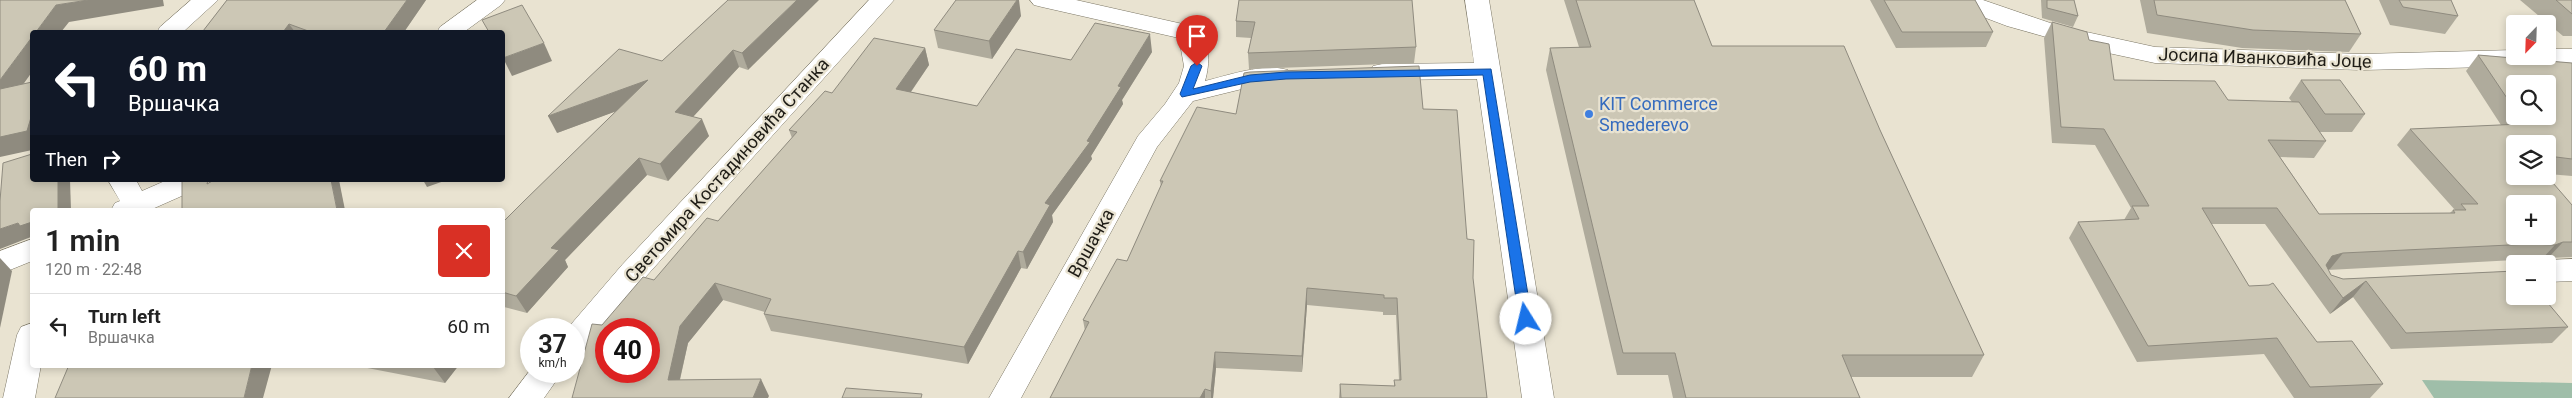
<!DOCTYPE html>
<meta charset="utf-8">
<style>
:root{--surface:#fff;--page:#f2f2f2;--text:#222;--muted:#767676;--line:#e0e0e0}
body{margin:0;font-family:Roboto,sans-serif;background:var(--page);color:var(--text);height:100vh;display:flex;flex-direction:column;font-size:19px;white-space:nowrap}
*{box-sizing:border-box;margin:0}
p{font-size:16px;color:var(--muted)}
.icon{flex:none;width:28px;height:28px;fill:none;stroke:currentColor;stroke-width:2;stroke-linecap:round;stroke-linejoin:round}
.map{position:relative;flex:1;overflow:hidden}
.side{position:absolute;left:30px;top:208px;width:475px;height:160px;display:flex;flex-direction:column;background:var(--surface);border-radius:5px;box-shadow:0 2px 8px #0003}
.side>*{flex:none}
.guide{position:absolute;left:30px;top:30px;width:475px;height:152px;border-radius:5px;box-shadow:0 2px 8px #0003;background:#111827;color:#fff;overflow:hidden}
.needle{width:32px;rotate:203deg}
.controls{position:absolute;left:2506px;top:15px;display:grid;gap:10px}
.controls a{display:grid;place-items:center;width:50px;height:50px;border-radius:5px;background:var(--surface);box-shadow:0 2px 8px #0003;font-size:25px}
.speed{position:absolute;left:520px;top:318px;display:flex;gap:10px;font-size:25px;font-weight:700;text-align:center}
.speed>*{display:grid;place-content:center;width:65px;height:65px;border-radius:50%;background:var(--surface);box-shadow:0 2px 8px #0003;line-height:1}
.speed small{font-size:12px;font-weight:400}
.speed .limit{border:8px solid #d22;background:#fff;color:#111}
.pin{position:absolute;display:grid;place-items:center;width:42px;height:42px;color:#fff;margin:-51px -21px;border-radius:50% 50% 50% 0;rotate:-45deg;box-shadow:0 0 5px #0007}
.pin .icon{rotate:45deg}
.me{position:absolute;width:55px;margin:-28px;rotate:351deg;stroke-linejoin:round;filter:drop-shadow(0 0 4px #0008)}
.turn{display:flex;align-items:center;gap:18px;height:105px;padding:0 15px;font-size:22px}
.turn .icon{width:65px;height:65px;stroke-width:2.5}
.turn b{display:block;font-size:35px;line-height:42px}
.then{display:flex;align-items:center;height:48px;padding:0 15px;background:#0003;gap:10px;font-size:19px}
.round{display:grid;place-items:center;flex:none;width:52px;height:52px;border-radius:5px;background:var(--page)}
.head{display:flex;align-items:center;justify-content:space-between;height:85px;padding:0 15px}
h1{font-size:30px;font-weight:600;line-height:38px}
ul{padding:0;list-style:none}
li{display:flex;align-items:center;gap:15px;height:65px;padding:0 15px;border-top:1px solid var(--line)}
li div{flex:1}
li b{display:block;font-size:19px}
li em{font-style:normal}
.map>svg:first-child{display:block}
.forest{fill:#9fbea9}
.lines{fill:none;stroke-linecap:round;stroke-linejoin:round}
.minor-casing{stroke:#7c7766;stroke-width:1}
.minor{fill:#fff;fill-rule:evenodd}
.wall{fill:#afab9c;fill-rule:evenodd}
.shaded-wall{fill:#8f8b7f}
.building{fill:#ccc7b5;stroke:#8f8b7f;fill-rule:evenodd}
.route{fill:#1a73e8;stroke:#114b97}
.shop-dot{fill:#3f7fe0;stroke:#e9e3d1;stroke-width:2}
.labels{text-anchor:middle;stroke-width:4.5;stroke-linejoin:round;paint-order:stroke}
.street-label{font-size:18px;fill:#1e1c16;stroke:#e9e3d1}
.shop-label{font-size:18px;fill:#366cbe;stroke:#e9e3d1;text-anchor:start}
</style>
<div class="map">
<svg width="2572" height="398" viewBox="0 0 2572 398">
<rect width="100%" height="100%" fill="#e9e3d1"/>
<polygon class="forest" points="2422,380 2572,383 2572,398 2434,398"/>
<g class="lines">
<defs>
<g id="minor">
<polygon points="191,0 218,0 183,32 157,32 160,27"/>
<polygon points="477,0 505,0 501,5 464,32 437,32 440,27"/>
<polygon points="869,0 894,0 642,281 585,349 574,353 574,329 567,329 622,265"/>
<path d="M1030,0h46l120,27c15,12 14,37 9,54 25,-6 57,-18 83,-11l4,6 -4,6 -38,5 -57,14 -36,46 -136,251h-32l149,-262 27,-32 14,-21 5,-17 -5,-28 -137,-31 -8,-2z"/>
<polygon points="1465,0 1489,0 1554,398 1522,398 1477,79 1382,80 1373,78 1369,72 1373,66 1382,64 1474,63"/>
<polygon points="1955,0 1983,0 2059,26 2155,47 2362,54 2515,50 2515,56 2548,56 2548,49 2572,49 2572,65 2362,70 2155,63 2085,48 2007,26 1970,12"/>
<polygon points="108,180 136,180 142,191 167,180 206,180 202,187 150,210 111,210 115,203 120,201"/>
<polygon points="32,239 32,261 0,274 0,251"/>
<polygon points="2572,259 2572,281 2548,282 2548,264 2538,264 2548,260"/>
<polygon points="32,323 32,365 41,365 35,398 3,398 17,335 21,327"/>
<polygon points="531,369 531,371 563,371 544,398 509,398"/>
</g>
</defs>
<use href="#minor" class="minor-casing"/>
<use href="#minor" class="minor"/>
</g>
<g class="wall">
<polygon points="227,0 426,0 404,32 187,32 203,31"/>
<polygon points="728,0 748,70 739,67 693,116 709,136 668,181 647,175 565,260 568,267 527,313 504,307 502,309 502,223 616,111 557,133 662,61"/>
<polygon points="1239,0 1416,47 1414,63 1249,69 1248,53 1251,38 1236,37 1236,21"/>
<polygon points="1564,0 1694,0 1712,46 1880,130 1984,355 1972,377 1851,377 1860,398 1673,398 1668,375 1617,375 1546,70 1550,48 1579,47"/>
<polygon points="1870,0 1975,0 1993,32 1986,47 1896,48"/>
<polygon points="2041,0 2074,0 2078,16 2073,27 2042,18"/>
<polygon points="2140,0 2345,0 2361,34 2349,52 2242,48 2147,33"/>
<polygon points="2379,0 2451,0 2458,16 2445,34 2390,25"/>
<polygon points="2520,0 2572,0 2572,36 2563,36"/>
<polygon points="1021,16 992,59 938,48 934,30"/>
<path d="M2052,22l37,18 25,40 114,20 64,2 -3,-4 12,-18 64,34 -13,18h-33l7,9 -12,17 -34,-1 39,57 131,-1 3,-3h2l-58,-65 13,-16 91,-4 -35,-54 12,-16 94,8v113l-24,-2v-30h-33l57,61v52l-24,1 -8,3 -25,-1 -187,10 3,5 12,4 172,-8 53,56 -16,16 -161,6 -38,-52 -23,17 -65,-90h-54l38,62 68,56 66,42 -13,14h-76l-30,-44 -127,8 -68,-124 9,-16 46,-2 7,-12 -36,-63 -43,-2 -8,-105zM2515,84l33,32h-33z"/>
<polygon points="925,48 929,65 911,92 977,106 1071,60 1152,52 1122,100 1123,104 1091,156 1092,159 1052,215 1053,222 1027,269 1021,268 968,364 771,331 764,314 765,312 723,300 688,343 680,380 769,396 572,398 602,325 654,280 718,221 792,138 789,130 832,93"/>
<polygon points="1423,109 1467,239 1487,398 1339,398 1340,384 1394,386 1394,380 1399,380 1396,315 1383,315 1383,312 1307,305 1302,372 1216,368 1213,398 1050,398 1085,331 1083,320 1127,261 1161,187 1160,181 1236,114"/>
<polygon points="356,365 459,365 445,383 357,366"/>
</g>
<g class="shaded-wall">
<polygon points="88,0 163,0 164,6 69,22 61,32 36,32 56,5"/>
<polygon points="407,0 426,0 404,32 384,32"/>
<polygon points="797,0 819,0 748,70 742,53"/>
<polygon points="1017,0 1019,0 1021,16 992,59 989,41"/>
<polygon points="289,24 295,32 283,32"/>
<polygon points="1150,34 1152,52 1122,100 1123,104 1091,156 1092,159 1052,215 1053,222 1027,269 1023,252 1045,203 1087,141 1118,86"/>
<polygon points="32,37 32,72 7,107 0,100 0,80"/>
<polygon points="544,43 552,61 512,76 503,58"/>
<polygon points="925,48 929,65 901,106 896,89"/>
<polygon points="733,50 739,67 682,129 675,112"/>
<polygon points="648,80 655,97 557,133 548,116"/>
<polygon points="32,114 32,150 0,157 0,137"/>
<polygon points="702,119 709,136 668,181 660,164"/>
<polygon points="639,158 647,175 565,260 568,267 527,313 516,296 551,248"/>
<polygon points="58,180 70,180 71,210 58,210"/>
<polygon points="331,180 339,180 345,210 337,210"/>
<polygon points="423,180 447,180 427,187"/>
<polygon points="32,222 32,239 31,237 0,249 0,229 18,223"/>
<polygon points="2563,242 2548,258 2540,261 2555,245"/>
<polygon points="1018,251 1021,268 968,364 964,347"/>
<polygon points="2343,253 2330,269 2323,271 2322,269 2332,256"/>
<polygon points="0,258 12,271 0,328"/>
<polygon points="2366,281 2353,297 2330,314 2343,298"/>
<polygon points="715,283 723,300 688,343 676,396 668,380 680,326"/>
<polygon points="1307,288 1307,305 1302,372 1302,356"/>
<polygon points="1215,352 1216,368 1213,398 1211,398 1211,391"/>
<polygon points="252,365 272,365 263,398 244,398"/>
<polygon points="435,365 459,365 445,383 433,367"/>
<polygon points="761,379 769,396 768,398 753,398"/>
<polygon points="1205,389 1205,398 1200,398"/>
</g>
<g class="building">
<polygon points="0,0 88,0 56,5 36,32 32,32 32,37 0,80"/>
<polygon points="227,0 407,0 384,32 311,32 289,24 283,32 187,32 189,31 203,31"/>
<polygon points="728,0 797,0 742,53 733,50 675,112 702,119 660,164 639,158 551,248 559,250 516,296 502,292 502,223 523,202 648,80 548,116 619,49 662,61"/>
<polygon points="956,0 1017,0 989,41 934,30"/>
<polygon points="1239,0 1412,0 1416,47 1248,53 1255,22 1236,21"/>
<polygon points="1576,0 1694,0 1712,46 1844,46 1880,130 1984,355 1842,355 1860,398 1686,398 1675,353 1623,353 1550,48 1591,47"/>
<polygon points="1884,0 1975,0 1993,32 1902,32"/>
<polygon points="2047,0 2074,0 2078,16 2047,8"/>
<polygon points="2154,0 2345,0 2361,34 2253,30 2157,15"/>
<polygon points="2399,0 2451,0 2458,16 2403,7"/>
<polygon points="2556,0 2572,0 2572,14"/>
<polygon points="522,5 544,43 503,58 502,32 489,32 482,20"/>
<path d="M2052,22l35,10 2,8 20,4 5,36 101,1 13,19 71,2 27,39 -58,-1 51,74 136,-1 -2,-3h13l-5,-6h17l-68,-75 111,-5 -5,-8h32v-32h-33v26l-37,-55 94,8v96l-24,-3v-12h-33v32h32l25,29v37h-9l-8,3 -25,-1 -187,9 -11,3 -6,9 5,10 12,4 172,-8v25h27l26,31 -162,6 -40,-52 -23,17 -66,-90h-75l47,78 20,-1 4,-2 44,59 35,-1 31,43 -73,3 -33,-49 -129,8 -70,-124 61,-3 -7,-13h17l-45,-77 -43,-2zM2515,204h33v32h-33z"/>
<path d="M1095,23l55,11 -32,52 3,1 -34,54 3,1 -45,61 5,2 -27,47 -5,-1 -54,96 -200,-33 7,-15 -56,-16 -35,43 -12,54 93,-1 -8,19h-181l20,-74 10,1 41,-48 11,3 53,-62 11,3 79,-89 -8,-2 36,-39 7,2 42,-55 51,10 -29,41 81,17 39,-57 55,11zM606,329h43v42h-43z"/>
<polygon points="1419,66 1423,109 1457,110 1467,239 1474,240 1473,278 1487,398 1341,398 1340,384 1395,386 1394,380 1401,380 1397,298 1384,298 1384,295 1307,288 1302,356 1215,352 1211,391 1205,389 1200,398 1050,398 1089,322 1083,320 1117,259 1127,261 1163,181 1160,181 1197,107 1236,114 1244,73 1250,72"/>
<polygon points="2301,80 2340,80 2365,114 2325,114"/>
<polygon points="32,82 32,114 27,131 0,137 0,89"/>
<polygon points="32,154 32,180 58,180 58,210 32,210 32,222 20,226 18,223 0,229 0,201 3,163"/>
<polygon points="182,180 208,180 207,184 214,180 331,180 337,210 182,210"/>
<polygon points="69,365 252,365 244,398 55,398"/>
<polygon points="425,365 435,365 433,367"/>
<polygon points="846,388 922,394 921,398 842,398"/>
</g>
<polygon class="route" points="1197,62 1202,66 1193,89 1250,75 1286,72 1491,69 1532,319 1530,323 1521,323 1519,319 1483,75 1286,79 1250,82 1182,97 1180,94 1191,66"/>
<circle class="shop-dot" cx="1589" cy="114" r="5"/>
<g class="labels">
<g class="street-label">
<text transform="translate(2265 58) rotate(2)" y="6">Јосипа Иванковића Јоце</text>
<text transform="translate(727 170) rotate(-48)" y="6">Светомира Костадиновића Станка</text>
<text transform="translate(1091 243) rotate(-61)" y="6">Вршачка</text>
</g>
<g class="shop-label">
<text x="1599" y="110">KIT Commerce<tspan x="1599" dy="21">Smederevo</tspan></text>
</g>
</g>
</svg>
<div class="controls">
<a><svg class="needle" viewBox="-14 -14 28 28"><path d="M0-13l5 13h-10z" fill="#e53935"/><path d="M0 13l5-13h-10z" fill="#767676"/></svg></a>
<a><svg class="icon" aria-label="search" viewBox="0 0 24 24"><circle cx="10" cy="10" r="6"/><path d="M15 15l6 6"/></svg></a>
<a><svg class="icon" aria-label="layers" viewBox="0 0 24 24"><path d="M12 4l9 5-9 5-9-5zM3 14l9 5 9-5"/></svg></a>
<a>+</a>
<a>−</a>
</div>
<div class="speed"><div>37<small>km/h</small></div><div class="limit">40</div></div>
<div class="pin" style="left:1197px;top:66px;background:#d93025"><svg class="icon" aria-label="arrive" viewBox="0 0 24 24"><path d="M6 21V4h12l-3 4 3 4H6"/></svg></div>
<svg class="me" style="left:1526px;top:319px" viewBox="-20 -20 40 40"><circle r="19" fill="#fff"/><path d="M0-13L10 11 0 6-10 11z" fill="#1a73e8"/></svg>
<div class="guide">
<div class="turn"><svg class="icon" aria-label="left" viewBox="0 0 24 24"><path d="M17 20v-9H6M10 6l-5 5 5 5"/></svg><div><b>60 m</b>Вршачка</div></div>
<div class="then">Then<svg class="icon" aria-label="right" viewBox="0 0 24 24"><path d="M7 20v-9h11M14 6l5 5-5 5"/></svg></div>
</div>
<section class="side">
<div class="head"><div><h1>1 min</h1><p>120 m · 22:48</p></div><a class="round" style="background:#d93025;color:#fff"><svg class="icon" aria-label="close" viewBox="0 0 24 24"><path d="M6 6l12 12M18 6L6 18"/></svg></a></div>
<ul>
<li><svg class="icon" aria-label="left" viewBox="0 0 24 24"><path d="M17 20v-9H6M10 6l-5 5 5 5"/></svg><div><b>Turn left</b><p>Вршачка</p></div><em>60 m</em></li>
</ul>
</section>
</div>
